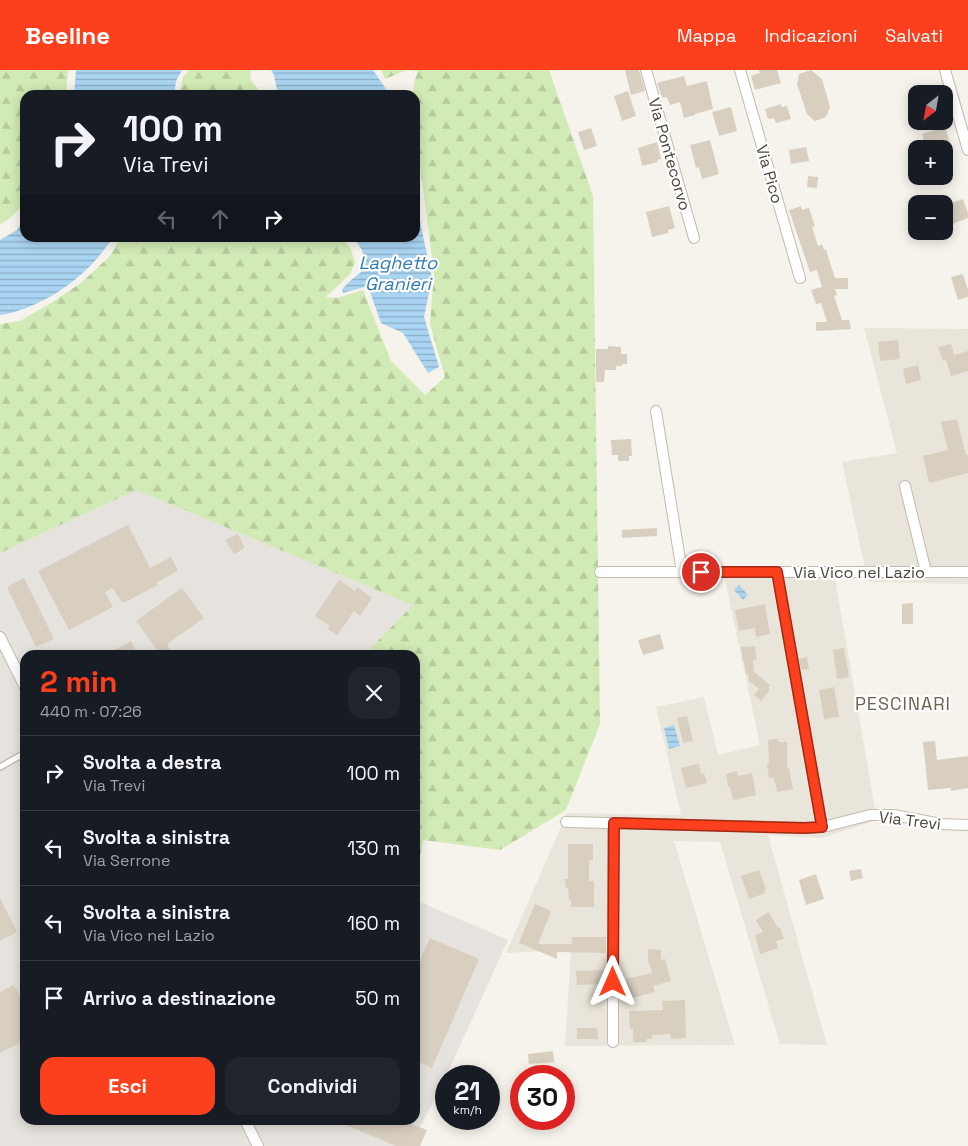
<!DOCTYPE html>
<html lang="it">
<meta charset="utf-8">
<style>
:root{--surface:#171b24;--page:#20242c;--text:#f1f3f6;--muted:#9ea1a6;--line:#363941;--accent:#fc3f1d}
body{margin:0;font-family:"Space Grotesk",sans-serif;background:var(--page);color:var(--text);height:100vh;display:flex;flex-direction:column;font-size:19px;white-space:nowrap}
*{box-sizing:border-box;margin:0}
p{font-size:16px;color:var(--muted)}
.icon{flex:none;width:28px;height:28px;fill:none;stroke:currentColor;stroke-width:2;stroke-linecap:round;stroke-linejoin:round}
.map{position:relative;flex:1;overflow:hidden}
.drawer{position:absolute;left:20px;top:580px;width:400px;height:475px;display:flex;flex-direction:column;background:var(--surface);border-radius:15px;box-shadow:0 2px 12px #0003}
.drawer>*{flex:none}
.banner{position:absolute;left:20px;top:20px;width:400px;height:152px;border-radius:15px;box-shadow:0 2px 12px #0003;background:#171b24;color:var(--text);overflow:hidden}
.needle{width:32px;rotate:211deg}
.controls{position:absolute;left:908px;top:15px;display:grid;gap:10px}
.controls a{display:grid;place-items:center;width:45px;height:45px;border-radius:10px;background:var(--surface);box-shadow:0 2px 12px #0003;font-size:25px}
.speed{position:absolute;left:435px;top:995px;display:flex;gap:10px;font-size:25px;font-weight:700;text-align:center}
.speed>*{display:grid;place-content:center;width:65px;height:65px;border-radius:50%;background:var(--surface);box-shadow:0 2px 12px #0003;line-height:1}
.speed small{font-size:12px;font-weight:400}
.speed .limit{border:8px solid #d22;background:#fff;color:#111}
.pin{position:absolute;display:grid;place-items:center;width:42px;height:42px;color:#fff;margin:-21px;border:2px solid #fff;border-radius:50%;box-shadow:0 1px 5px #0007}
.me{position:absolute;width:55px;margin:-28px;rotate:0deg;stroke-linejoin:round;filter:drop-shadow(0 0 4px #0008)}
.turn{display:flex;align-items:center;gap:18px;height:105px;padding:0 20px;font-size:22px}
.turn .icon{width:65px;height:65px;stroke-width:2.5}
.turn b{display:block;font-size:35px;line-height:42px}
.lanes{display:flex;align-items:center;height:48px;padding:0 20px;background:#0003;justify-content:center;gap:25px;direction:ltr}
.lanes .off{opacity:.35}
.round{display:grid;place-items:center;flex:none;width:52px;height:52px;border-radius:15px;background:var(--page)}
.head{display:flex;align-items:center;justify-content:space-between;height:85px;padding:0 20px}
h1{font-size:30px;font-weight:600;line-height:38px;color:var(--accent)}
.action{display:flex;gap:10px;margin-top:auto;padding:10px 20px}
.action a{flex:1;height:58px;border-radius:15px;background:var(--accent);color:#fff;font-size:20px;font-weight:600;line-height:58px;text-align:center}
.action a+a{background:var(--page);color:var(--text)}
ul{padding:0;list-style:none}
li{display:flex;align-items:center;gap:15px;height:75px;padding:0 20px;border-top:1px solid var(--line)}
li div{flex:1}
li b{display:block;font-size:19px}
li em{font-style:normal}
header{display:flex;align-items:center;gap:30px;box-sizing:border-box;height:70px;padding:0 25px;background:var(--accent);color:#fff}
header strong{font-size:24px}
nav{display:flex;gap:28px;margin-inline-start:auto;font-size:18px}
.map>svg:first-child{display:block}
.residential{fill:#eae5da}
.industrial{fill:#e6e2dd}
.forest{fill:url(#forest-firs)}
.water{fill:url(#water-rules)}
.building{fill:#d8cfc1}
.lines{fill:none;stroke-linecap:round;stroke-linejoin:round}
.lane-casing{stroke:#c2bbae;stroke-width:8}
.street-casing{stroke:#c2bbae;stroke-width:12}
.lane{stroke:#fff;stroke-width:5}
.street{stroke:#fff;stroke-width:10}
.route-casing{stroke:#a42913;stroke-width:12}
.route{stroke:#fc3f1d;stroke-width:9}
.labels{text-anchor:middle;stroke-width:4.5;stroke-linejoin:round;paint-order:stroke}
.street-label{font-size:16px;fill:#4b4439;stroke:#fff}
.water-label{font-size:18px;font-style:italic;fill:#2e7ab2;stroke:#fff}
.neighbourhood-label{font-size:18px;letter-spacing:1px;fill:#6e6250;stroke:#fff}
</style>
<header>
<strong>Beeline</strong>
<nav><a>Mappa</a><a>Indicazioni</a><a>Salvati</a></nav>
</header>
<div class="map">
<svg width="968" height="1076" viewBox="0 0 968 1076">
<defs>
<pattern id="forest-firs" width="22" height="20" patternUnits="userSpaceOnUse" patternTransform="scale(1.25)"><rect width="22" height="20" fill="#d2eab5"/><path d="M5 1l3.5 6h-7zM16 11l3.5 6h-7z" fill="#b6ca9c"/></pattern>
<pattern id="water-rules" width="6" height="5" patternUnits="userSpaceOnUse" patternTransform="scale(1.25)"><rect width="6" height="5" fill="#a9d4f2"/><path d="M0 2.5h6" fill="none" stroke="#8caec5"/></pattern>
</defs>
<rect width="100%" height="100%" fill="#f6f3ec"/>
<g class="residential">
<polygon points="864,258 968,259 968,514 868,512 842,392 897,383"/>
<polygon points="722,496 833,497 877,750 822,768 768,765 827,975 780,974 720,772 674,771 735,975 565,976 571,880 506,883 567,743 681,745 656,637 704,627 718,685 760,675"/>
</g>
<polygon class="industrial" points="136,420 414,535 364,585 25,585 25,1050 415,1050 415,830 508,870 443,1013 410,1076 0,1076 0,483"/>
<g class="forest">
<path d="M0,0h68l-2,25h-41v105c-6,10 -15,20 -25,24z"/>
<polygon points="189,0 251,0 250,9 263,25 179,25 183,7"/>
<polygon points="381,0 549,0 593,126 600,654 566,740 500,780 423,770 415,814 415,585 364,585 413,535 136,420 0,483 0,254 20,251 51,233 81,213 109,187 121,168 342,168 350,177 355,192 350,204 326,227 337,228 363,220 391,291 425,325 445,307 430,254 434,202 415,60 415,25 413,25 414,13 418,1 407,0 385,9"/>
</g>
<g class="water">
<polygon points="76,0 182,0 176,11 174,25 74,25"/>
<polygon points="271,0 373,0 390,25 278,25 274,5"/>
<path d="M415,118l6,38 11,52 -8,39 15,50 -11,6 -25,-40 -22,-10 -13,-37 -25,7 -1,-3c5,-8 16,-15 24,-22l-4,-18 -8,-12h61z"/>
<path d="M25,146v22h88c-7,9 -14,19 -22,27 -23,24 -58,45 -91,50v-75l17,-10z"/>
<polygon points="739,515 748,525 743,530 734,520"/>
<polygon points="674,655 680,676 669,679 664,658"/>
</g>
<g class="building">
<polygon points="625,0 639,0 645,21 631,25"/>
<polygon points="759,0 777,0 781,13 755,20 751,6 760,3"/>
<polygon points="811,0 822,9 830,37 826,47 815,51 807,44 797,14 799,4"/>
<polygon points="684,6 687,16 707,11 713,39 695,44 695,45 684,48 680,32 670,35 667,27 662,28 657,13"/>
<polygon points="628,21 636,46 622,51 614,26"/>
<polygon points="781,34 782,37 787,36 791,49 776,53 774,48 768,49 765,39"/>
<polygon points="731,37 737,61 719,66 712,42"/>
<polygon points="945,57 951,76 942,79 926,79 922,64"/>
<polygon points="591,58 597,76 584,80 578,62"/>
<polygon points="710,70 719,104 702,109 699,97 696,98 690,75"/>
<polygon points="657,72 661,89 657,90 658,92 642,96 638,78"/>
<polygon points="806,77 809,91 791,94 789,80"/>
<polygon points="808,106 818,107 817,118 807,117"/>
<polygon points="963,129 968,143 968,148 947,156 944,146 944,133 951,131 951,133"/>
<polygon points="669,136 675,158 668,160 668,163 652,167 646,142"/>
<polygon points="801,136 802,140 809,138 815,156 812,157 818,176 822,174 824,180 826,180 835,208 848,208 848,219 835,219 837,225 834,226 842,250 849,250 851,259 816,261 816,252 827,252 821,233 816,234 811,220 822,217 817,200 810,202 789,140"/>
<polygon points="963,204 968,220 968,227 958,230 951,207"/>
<polygon points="898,270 900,289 880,291 878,272"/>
<polygon points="951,274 954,285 968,281 968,301 951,306 946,290 943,291 938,277"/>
<polygon points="608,276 621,277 621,284 627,284 627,294 622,294 622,296 616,296 616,300 605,300 604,312 596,312 596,279 608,279"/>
<polygon points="918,295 921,310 906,314 903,299"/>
<polygon points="957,349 966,385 968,385 968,403 929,413 923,386 948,380 941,352"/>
<polygon points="631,369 632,386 629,386 629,391 618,391 618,385 612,385 611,370"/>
<polygon points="128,455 150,498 171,487 178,501 157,512 158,515 123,533 112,518 105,522 113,537 69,560 38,501"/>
<polygon points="657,458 657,466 622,468 622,460"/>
<polygon points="238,464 245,478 234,484 225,470"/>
<polygon points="24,508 54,569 36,577 7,517"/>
<polygon points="339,510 355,521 357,517 372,528 360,546 354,541 337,565 328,559 330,556 315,546"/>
<polygon points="182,518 204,548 167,574 172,585 161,585 136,551"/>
<polygon points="913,533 913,554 902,554 902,534"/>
<polygon points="765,534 770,564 756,567 755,558 739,561 735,540"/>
<polygon points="660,564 664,579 643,585 638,570"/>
<polygon points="131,571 138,585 105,585"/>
<polygon points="755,576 757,590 753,590 754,602 770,615 768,618 770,620 761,631 754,625 759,619 749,611 748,604 746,604 744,591 743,592 741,577"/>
<polygon points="844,578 849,607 837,609 833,580"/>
<polygon points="807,587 809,599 801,600 799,589"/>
<polygon points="834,617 839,647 824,649 819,620"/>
<polygon points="687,646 693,671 683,673 677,648"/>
<polygon points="778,669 778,672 787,672 787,699 789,698 793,719 777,722 774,707 769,708 767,694 769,694 768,670"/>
<polygon points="935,671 937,690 968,686 968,718 951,721 951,718 928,720 923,672"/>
<polygon points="699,694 701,704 704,703 707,713 686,718 681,698"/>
<polygon points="737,701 738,706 752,703 756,725 733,730 730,717 728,717 726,704"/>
<polygon points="568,774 593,774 593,790 589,790 589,811 594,811 594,837 571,837 571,830 569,830 568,818 566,818 565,809 568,809"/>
<polygon points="861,799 863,808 851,811 849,801"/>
<polygon points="759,800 766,819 764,820 765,823 749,829 741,806"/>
<polygon points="816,804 824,829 806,835 799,810"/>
<polygon points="0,828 17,862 0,871"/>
<polygon points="535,834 551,841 538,874 572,874 572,867 606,867 606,883 557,882 557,889 519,873"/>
<polygon points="769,842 778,858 780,857 784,869 776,871 778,878 760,884 755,865 763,862 756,850"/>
<polygon points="430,868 479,889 432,998 415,990 415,901"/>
<polygon points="648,879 661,880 661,890 665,889 671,911 653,916 655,922 631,928 626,909 652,903 648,890"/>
<polygon points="603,900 603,914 577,915 576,901"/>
<polygon points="14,915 25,935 25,970 0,983 0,922"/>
<polygon points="685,930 686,968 671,969 670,964 652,965 652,969 646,969 647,972 633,972 633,959 630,959 629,941 663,940 662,931"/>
<polygon points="577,958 597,958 598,969 577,969"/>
<polygon points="553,981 554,992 529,994 528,984"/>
<polygon points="334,1050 411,1050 409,1053 427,1060 420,1076 396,1076"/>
</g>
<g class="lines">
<defs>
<polyline id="lane" points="0,697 25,683"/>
<g id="street">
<polyline points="646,0 694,168"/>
<polyline points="740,0 800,208"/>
<polyline points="945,0 968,80"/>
<polyline points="656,341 682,502"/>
<polyline points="905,416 926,502"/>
<polyline points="600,502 968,502"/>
<polyline points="777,502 822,757"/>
<polyline points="0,567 25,617"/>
<polyline points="566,752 810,758 827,756 870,745 894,745 941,754 968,755"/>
<polyline points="613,972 613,753"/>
<polyline points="245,1050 258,1076"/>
</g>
</defs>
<use href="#lane" class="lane-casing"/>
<use href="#street" class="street-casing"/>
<use href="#lane" class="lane"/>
<use href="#street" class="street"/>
</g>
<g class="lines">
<defs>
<polyline id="route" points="613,912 614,753 804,758 822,757 777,502 701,502"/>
</defs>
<use href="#route" class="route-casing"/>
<use href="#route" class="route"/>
</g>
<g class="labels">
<g class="street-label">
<text transform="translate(670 84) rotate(74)" y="6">Via Pontecorvo</text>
<text transform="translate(770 104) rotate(74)" y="6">Via Pico</text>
<text x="859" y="508">Via Vico nel Lazio</text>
<text transform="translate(910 750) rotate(7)" y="6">Via Trevi</text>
</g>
<g class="water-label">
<text x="398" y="199">Laghetto<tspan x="398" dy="21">Granieri</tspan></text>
</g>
<g class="neighbourhood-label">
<text x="903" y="640">PESCINARI</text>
</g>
</g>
</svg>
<div class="controls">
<a><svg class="needle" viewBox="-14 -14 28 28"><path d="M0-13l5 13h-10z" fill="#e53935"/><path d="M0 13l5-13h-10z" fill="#9ea1a6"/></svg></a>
<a>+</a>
<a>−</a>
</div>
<div class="speed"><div>21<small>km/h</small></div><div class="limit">30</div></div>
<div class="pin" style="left:701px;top:502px;background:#d93025"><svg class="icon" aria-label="arrive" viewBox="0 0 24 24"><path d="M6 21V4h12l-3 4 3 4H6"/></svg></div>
<svg class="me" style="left:613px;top:912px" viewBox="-20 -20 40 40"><path d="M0-17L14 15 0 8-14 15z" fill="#fc3f1d" stroke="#fff" stroke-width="4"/></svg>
<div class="banner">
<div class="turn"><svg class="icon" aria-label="right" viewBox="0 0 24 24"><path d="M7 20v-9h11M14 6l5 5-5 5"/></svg><div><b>100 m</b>Via Trevi</div></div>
<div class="lanes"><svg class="icon off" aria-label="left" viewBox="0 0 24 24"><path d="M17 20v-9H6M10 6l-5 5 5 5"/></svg><svg class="icon off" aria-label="ahead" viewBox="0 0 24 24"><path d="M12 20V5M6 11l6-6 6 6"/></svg><svg class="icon" aria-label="right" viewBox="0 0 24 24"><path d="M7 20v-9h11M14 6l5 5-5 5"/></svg></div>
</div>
<section class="drawer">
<div class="head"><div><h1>2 min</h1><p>440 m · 07:26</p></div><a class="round"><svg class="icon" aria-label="close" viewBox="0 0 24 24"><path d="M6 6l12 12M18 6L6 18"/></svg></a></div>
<ul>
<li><svg class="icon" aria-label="right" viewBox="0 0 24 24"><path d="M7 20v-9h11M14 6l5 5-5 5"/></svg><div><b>Svolta a destra</b><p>Via Trevi</p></div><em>100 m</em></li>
<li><svg class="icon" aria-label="left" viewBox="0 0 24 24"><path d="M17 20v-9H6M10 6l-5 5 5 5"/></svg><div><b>Svolta a sinistra</b><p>Via Serrone</p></div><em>130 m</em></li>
<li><svg class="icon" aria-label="left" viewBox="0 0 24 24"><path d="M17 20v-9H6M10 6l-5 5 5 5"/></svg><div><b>Svolta a sinistra</b><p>Via Vico nel Lazio</p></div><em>160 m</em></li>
<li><svg class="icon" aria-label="arrive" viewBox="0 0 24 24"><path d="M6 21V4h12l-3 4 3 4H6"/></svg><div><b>Arrivo a destinazione</b></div><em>50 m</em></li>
</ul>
<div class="action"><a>Esci</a><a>Condividi</a></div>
</section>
</div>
